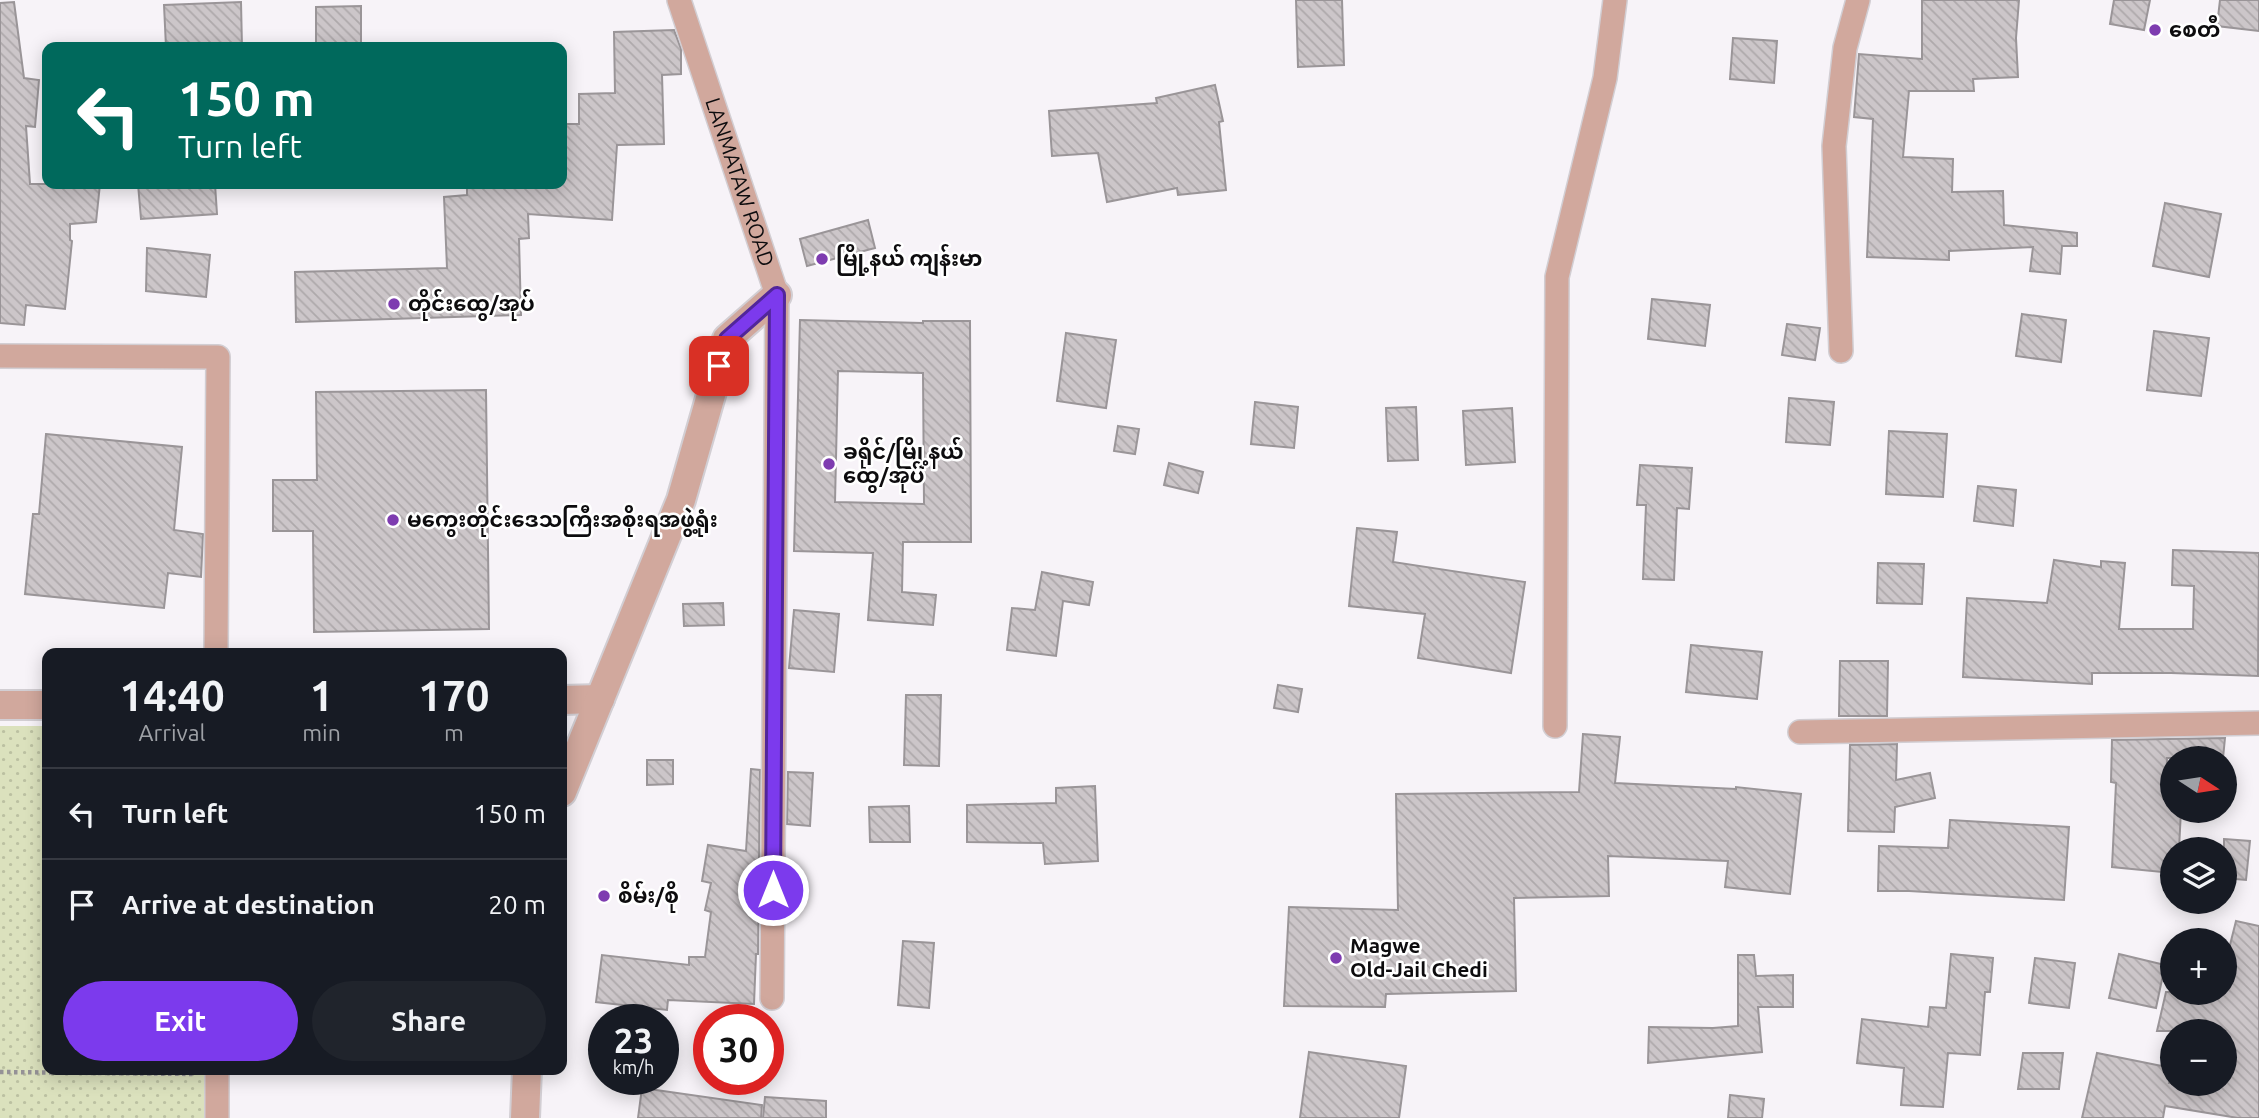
<!DOCTYPE html>
<meta charset="utf-8">
<style>
:root{--surface:#171b24;--page:#20242c;--text:#f1f3f6;--muted:#9ea1a6;--line:#363941;--accent:#7c3aed}
body{margin:0;font-family:Ubuntu,"Noto Sans Myanmar",sans-serif;background:var(--page);color:var(--text);height:100vh;display:flex;flex-direction:column;font-size:26px;white-space:nowrap}
*{box-sizing:border-box;margin:0}
p{font-size:23px;color:var(--muted)}
.icon{flex:none;width:38px;height:38px;fill:none;stroke:currentColor;stroke-width:2;stroke-linecap:round;stroke-linejoin:round}
.map{position:relative;flex:1;overflow:hidden}
.panel{position:absolute;left:42px;top:648px;width:525px;height:427px;display:flex;flex-direction:column;background:var(--surface);border-radius:14px;box-shadow:0 4px 18px #0003}
.panel>*{flex:none}
.top-card{position:absolute;left:42px;top:42px;width:525px;height:147px;border-radius:14px;box-shadow:0 4px 18px #0003;background:#00695c;color:#fff;overflow:hidden}
.needle{width:46px;rotate:102deg}
.controls{position:absolute;left:2160px;top:746px;display:grid;gap:14px}
.controls a{display:grid;place-items:center;width:77px;height:77px;border-radius:50%;background:var(--surface);box-shadow:0 4px 18px #0003;font-size:35px}
.speed{position:absolute;left:588px;top:1004px;display:flex;gap:14px;font-size:35px;font-weight:700;text-align:center}
.speed>*{display:grid;place-content:center;width:91px;height:91px;border-radius:50%;background:var(--surface);box-shadow:0 4px 18px #0003;line-height:1}
.speed small{font-size:18px;font-weight:400}
.speed .limit{border:10px solid #d22;background:#fff;color:#111}
.pin{position:absolute;display:grid;place-items:center;width:60px;height:60px;color:#fff;margin:-30px;border-radius:14px;box-shadow:0 4px 10px #0006}
.me{position:absolute;width:77px;margin:-38px;rotate:0deg;stroke-linejoin:round;filter:drop-shadow(0 0 5px #0008)}
.turn{display:flex;align-items:center;gap:24px;height:147px;padding:0 21px;font-size:32px}
.turn .icon{width:91px;height:91px;stroke-width:2.5}
.turn b{display:block;font-size:49px;line-height:60px}
.eta{display:flex;justify-content:space-evenly;align-items:center;height:119px;text-align:center}
.eta b{font-size:42px;font-weight:700;line-height:49px}
.primary-button{display:flex;gap:14px;margin-top:auto;padding:14px 21px}
.primary-button a{flex:1;height:80px;border-radius:42px;background:var(--accent);color:#fff;font-size:28px;font-weight:700;line-height:80px;text-align:center}
.primary-button a+a{background:var(--page);color:var(--text)}
ul{padding:0;list-style:none}
li{display:flex;align-items:center;gap:21px;height:91px;padding:0 21px;border-top:2px solid var(--line)}
li div{flex:1}
li b{display:block;font-size:26px}
li em{font-style:normal}
.map>svg:first-child{display:block}
.grass{fill:url(#grass-dots)}
.building{fill:url(#building-back-hatch);stroke:#9a9598;stroke-width:2;fill-rule:evenodd}
.lines{fill:none;stroke-linecap:round;stroke-linejoin:round}
.minor-casing{stroke:#d2ced3;stroke-width:26}
.tertiary-casing{stroke:#d2ced3;stroke-width:32}
.path{stroke:#959296;stroke-width:4.5;stroke-dasharray:3.5 3.5;stroke-linecap:butt}
.minor{stroke:#d1a89d;stroke-width:23}
.tertiary{stroke:#d1a89d;stroke-width:28}
.route-casing{stroke:#51269a;stroke-width:18}
.route{stroke:#7c3aed;stroke-width:12}
.poi-dot{fill:#7e3cb0;stroke:#fff;stroke-width:2.5}
.labels{text-anchor:middle;stroke-width:5;stroke-linejoin:round;paint-order:stroke}
.poi-label{font-size:21px;font-weight:bold;fill:#0d0c0e;stroke:#fff;text-anchor:start}
.street-label{font-size:21px;fill:#0d0c0e;stroke:#fff}
</style>
<div class="map">
<svg width="2259" height="1118" viewBox="0 0 2259 1118">
<defs>
<pattern id="grass-dots" width="8" height="8" patternUnits="userSpaceOnUse" patternTransform="scale(1.75)"><rect width="8" height="8" fill="#dbe1bd"/><path d="M2 2h.1M6 6h.1" fill="none" stroke="#bbc0a1" stroke-width="1.8" stroke-linecap="round"/></pattern>
<pattern id="building-back-hatch" width="6" height="6" patternUnits="userSpaceOnUse" patternTransform="scale(1.75)"><rect width="6" height="6" fill="#ccc6c9"/><path d="M-1 5l2 2M0 0l6 6M5-1l2 2" fill="none" stroke="#aea9ab"/></pattern>
</defs>
<rect width="100%" height="100%" fill="#f7f3f8"/>
<polygon class="grass" points="0,726 47,726 47,1069 205,1069 205,1118 0,1118"/>
<g class="building">
<polygon points="1296,0 1342,0 1344,65 1298,67"/>
<polygon points="1922,0 2019,0 2016,38 2018,77 1973,79 1974,91 1909,91 1903,157 1953,159 1952,192 2003,191 2004,225 2077,233 2077,246 2062,246 2060,274 2030,271 2033,247 1949,251 1949,260 1867,257 1873,119 1854,117 1859,54 1922,59"/>
<polygon points="2114,0 2150,0 2144,30 2110,24"/>
<polygon points="2220,0 2259,0 2259,31 2217,26"/>
<polygon points="14,2 24,78 39,80 35,127 26,126 30,184 100,184 96,222 70,224 70,240 72,241 65,309 26,305 24,325 0,323 0,3"/>
<polygon points="241,2 242,47 166,47 164,5"/>
<polygon points="361,6 361,47 316,47 316,7"/>
<polygon points="674,30 681,49 681,74 662,75 664,144 617,145 612,220 528,214 529,238 519,239 521,315 296,322 295,272 447,268 444,197 467,195 467,184 562,184 562,124 579,124 579,94 615,93 614,32"/>
<polygon points="1733,38 1777,41 1774,83 1730,79"/>
<polygon points="1215,85 1223,121 1219,122 1226,190 1178,195 1177,188 1107,202 1098,153 1052,156 1049,111 1157,103 1156,98"/>
<polygon points="138,184 215,184 217,214 141,219"/>
<polygon points="2165,203 2221,214 2209,277 2153,266"/>
<polygon points="868,220 875,248 807,266 800,239"/>
<polygon points="147,248 210,255 206,297 146,291"/>
<polygon points="1652,299 1710,305 1705,346 1648,339"/>
<polygon points="2022,314 2066,320 2061,362 2016,356"/>
<path d="M800,320l123,3v-2h47l1,221h-68l-1,50 34,3 -3,30 -65,-5 5,-67 -79,-2zM838,371l85,2 1,131 -89,-2z"/>
<polygon points="1787,324 1820,328 1815,360 1782,355"/>
<polygon points="2154,331 2209,338 2201,396 2147,390"/>
<polygon points="1066,333 1116,340 1106,408 1057,401"/>
<polygon points="486,390 489,629 314,632 313,531 273,531 273,480 317,480 316,392"/>
<polygon points="1789,398 1834,402 1830,445 1786,442"/>
<polygon points="1255,402 1298,407 1294,448 1251,444"/>
<polygon points="1416,407 1418,460 1388,461 1386,408"/>
<polygon points="1512,408 1515,462 1466,465 1463,411"/>
<polygon points="1118,426 1139,429 1135,454 1114,451"/>
<polygon points="1889,431 1947,434 1943,497 1886,494"/>
<polygon points="46,434 182,447 174,530 203,534 201,577 168,573 164,608 25,594 33,514 39,514"/>
<polygon points="1169,463 1203,472 1198,493 1164,485"/>
<polygon points="1640,465 1692,468 1689,509 1677,508 1674,580 1643,579 1646,505 1637,505"/>
<polygon points="1978,486 2016,490 2013,526 1974,521"/>
<polygon points="1357,528 1397,532 1393,562 1525,582 1511,673 1418,658 1425,614 1349,606"/>
<polygon points="2173,550 2259,553 2258,676 2171,673 2092,673 2092,684 1963,677 1967,598 2047,603 2054,560 2101,567 2101,561 2125,563 2119,629 2193,629 2194,586 2172,585"/>
<polygon points="1878,563 1924,564 1922,604 1877,603"/>
<polygon points="1042,572 1093,582 1089,605 1063,601 1056,656 1007,650 1012,608 1035,610"/>
<polygon points="723,603 724,625 684,626 683,604"/>
<polygon points="794,610 839,614 834,672 789,668"/>
<polygon points="1691,645 1762,652 1757,699 1686,692"/>
<polygon points="1840,661 1888,661 1887,716 1839,716"/>
<polygon points="1278,685 1302,689 1298,712 1274,708"/>
<polygon points="906,695 941,695 939,766 904,765"/>
<polygon points="1583,734 1620,737 1615,783 1736,789 1736,787 1801,794 1790,894 1725,887 1728,861 1608,856 1609,896 1514,898 1516,991 1386,994 1385,1007 1284,1006 1289,907 1398,910 1396,794 1579,792"/>
<polygon points="2225,738 2223,758 2167,758 2166,803 2172,803 2172,810 2181,810 2179,849 2172,849 2172,873 2112,867 2116,783 2111,782 2112,740"/>
<polygon points="1897,744 1896,780 1930,773 1935,798 1895,807 1894,832 1848,831 1850,745"/>
<polygon points="647,760 673,760 673,784 647,785"/>
<polygon points="751,769 760,770 758,954 756,954 754,1004 668,1000 667,1010 596,1002 602,955 689,965 689,957 705,957 711,912 705,910 711,883 702,881 708,845 746,851"/>
<polygon points="788,772 813,773 810,826 787,824"/>
<polygon points="1095,786 1098,861 1045,864 1043,843 967,842 967,805 1056,803 1056,788"/>
<polygon points="909,806 910,842 870,842 869,807"/>
<polygon points="1950,820 2069,827 2064,900 1909,891 1878,891 1879,846 1948,848"/>
<polygon points="2224,839 2250,841 2246,880 2224,878"/>
<polygon points="2236,921 2259,926 2259,1118 2238,1118 2165,1106 2163,1118 2082,1118 2097,1053 2172,1068 2169,1083 2224,1083 2224,1031 2157,1031 2166,992 2224,992 2224,969"/>
<polygon points="903,941 934,943 929,1008 898,1005"/>
<polygon points="1951,954 1993,958 1990,992 1985,992 1980,1055 1948,1053 1943,1107 1901,1105 1904,1068 1857,1063 1862,1019 1928,1027 1930,1007 1946,1008"/>
<polygon points="2119,954 2165,965 2156,1008 2109,998"/>
<polygon points="1738,955 1754,955 1756,976 1793,975 1793,1007 1758,1007 1762,1052 1648,1063 1649,1027 1713,1028 1738,1026"/>
<polygon points="2035,958 2075,963 2069,1008 2029,1003"/>
<polygon points="1309,1052 1406,1066 1399,1118 1300,1118"/>
<polygon points="2023,1053 2063,1053 2059,1089 2018,1089"/>
<polygon points="642,1088 762,1105 761,1118 638,1118"/>
<polygon points="1730,1095 1764,1099 1762,1118 1728,1118"/>
<polygon points="765,1097 826,1101 826,1118 763,1118"/>
</g>
<g class="lines">
<defs>
<g id="minor">
<path id="s1" d="M679,0l98,295 -5,703"/>
<polyline points="1841,351 1834,146 1845,48 1858,0"/>
<polyline points="0,356 218,357 216,653"/>
<polyline points="1555,726 1557,277 1605,78 1615,0"/>
<polyline points="1800,732 2259,723"/>
<polyline points="217,1118 217,1069"/>
</g>
<g id="tertiary">
<polyline points="562,700 600,699"/>
<polyline points="0,705 47,705"/>
<polyline points="562,792 681,500 727,339 777,295"/>
<polyline points="525,1118 527,1069"/>
</g>
</defs>
<use href="#minor" class="minor-casing"/>
<use href="#tertiary" class="tertiary-casing"/>
<polyline class="path" points="0,1072 195,1074"/>
<use href="#minor" class="minor"/>
<use href="#tertiary" class="tertiary"/>
</g>
<g class="lines">
<defs>
<polyline id="route" points="719,366 727,339 777,295 773,890"/>
</defs>
<use href="#route" class="route-casing"/>
<use href="#route" class="route"/>
</g>
<g class="poi-dot">
<circle cx="2155" cy="30" r="7"/>
<circle cx="822" cy="259" r="7"/>
<circle cx="394" cy="304" r="7"/>
<circle cx="829" cy="464" r="7"/>
<circle cx="393" cy="520" r="7"/>
<circle cx="604" cy="896" r="7"/>
<circle cx="1336" cy="958" r="7"/>
</g>
<g class="labels">
<g class="poi-label">
<text x="2169" y="37">စေတီ</text>
<text x="836" y="266">မြို့နယ် ကျန်းမာ</text>
<text x="408" y="311">တိုင်းထွေ/အုပ်</text>
<text x="843" y="459">ခရိုင်/မြို့နယ်<tspan x="843" dy="24">ထွေ/အုပ်</tspan></text>
<text x="407" y="527">မကွေးတိုင်းဒေသကြီးအစိုးရအဖွဲ့ရုံး</text>
<text x="618" y="903">စိမ်း/စို</text>
<text x="1350" y="953">Magwe<tspan x="1350" dy="24">Old-Jail Chedi</tspan></text>
</g>
<g class="street-label">
<text dy="7" stroke="none"><textPath href="#s1" startOffset="192">LANMATAW ROAD</textPath></text>
</g>
</g>
</svg>
<div class="controls">
<a><svg class="needle" viewBox="-14 -14 28 28"><path d="M0-13l5 13h-10z" fill="#e53935"/><path d="M0 13l5-13h-10z" fill="#9ea1a6"/></svg></a>
<a><svg class="icon" aria-label="layers" viewBox="0 0 24 24"><path d="M12 4l9 5-9 5-9-5zM3 14l9 5 9-5"/></svg></a>
<a>+</a>
<a>−</a>
</div>
<div class="speed"><div>23<small>km/h</small></div><div class="limit">30</div></div>
<div class="pin" style="left:719px;top:366px;background:#d93025"><svg class="icon" aria-label="arrive" viewBox="0 0 24 24"><path d="M6 21V4h12l-3 4 3 4H6"/></svg></div>
<svg class="me" style="left:773px;top:890px" viewBox="-20 -20 40 40"><circle r="17" fill="#7c3aed" stroke="#fff" stroke-width="3"/><path d="M0-11L8 9 0 5-8 9z" fill="#fff"/></svg>
<div class="top-card">
<div class="turn"><svg class="icon" aria-label="left" viewBox="0 0 24 24"><path d="M17 20v-9H6M10 6l-5 5 5 5"/></svg><div><b>150 m</b>Turn left</div></div>
</div>
<section class="panel">
<div class="eta">
<div><b>14:40</b><p>Arrival</p></div>
<div><b>1</b><p>min</p></div>
<div><b>170</b><p>m</p></div>
</div>
<ul>
<li><svg class="icon" aria-label="left" viewBox="0 0 24 24"><path d="M17 20v-9H6M10 6l-5 5 5 5"/></svg><div><b>Turn left</b></div><em>150 m</em></li>
<li><svg class="icon" aria-label="arrive" viewBox="0 0 24 24"><path d="M6 21V4h12l-3 4 3 4H6"/></svg><div><b>Arrive at destination</b></div><em>20 m</em></li>
</ul>
<div class="primary-button"><a>Exit</a><a>Share</a></div>
</section>
</div>
